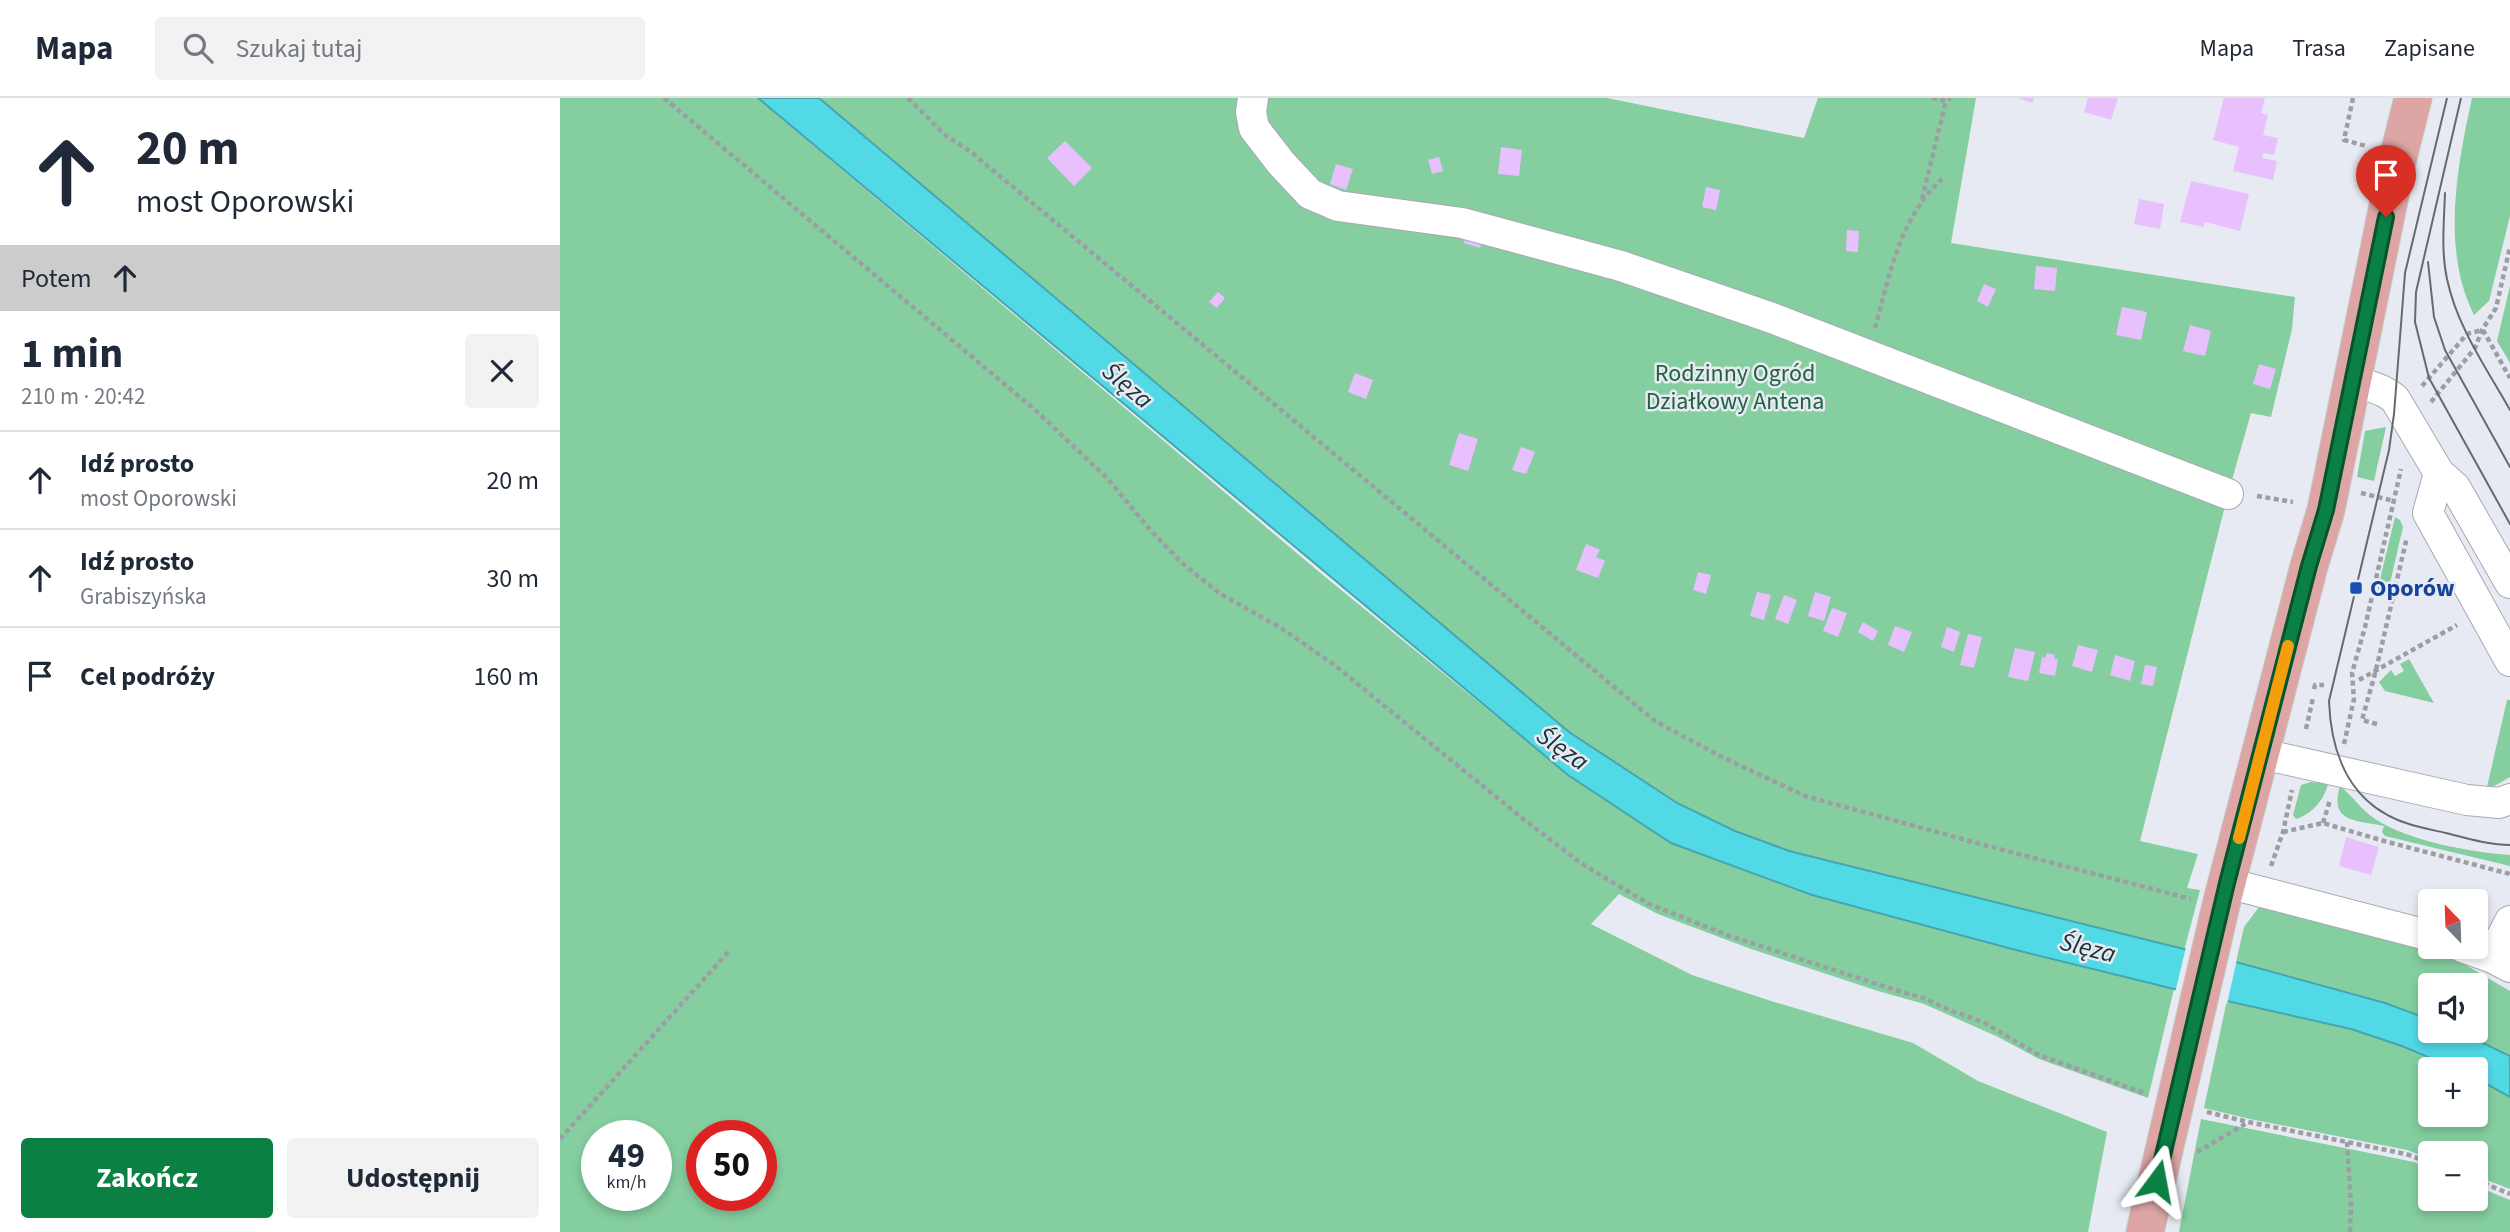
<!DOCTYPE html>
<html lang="pl">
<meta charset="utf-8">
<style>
:root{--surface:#fff;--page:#f2f2f3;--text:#1f2937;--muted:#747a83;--line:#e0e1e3;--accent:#0b8043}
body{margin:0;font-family:"Source Sans 3",sans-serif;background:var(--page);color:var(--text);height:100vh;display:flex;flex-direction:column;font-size:26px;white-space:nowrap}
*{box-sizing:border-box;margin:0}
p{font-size:23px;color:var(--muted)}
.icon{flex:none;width:38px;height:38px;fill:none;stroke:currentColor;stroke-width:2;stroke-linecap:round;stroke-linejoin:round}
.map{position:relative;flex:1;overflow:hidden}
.sheet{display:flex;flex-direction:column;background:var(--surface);width:560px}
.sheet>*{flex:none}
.guide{background:#fff;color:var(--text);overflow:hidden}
.needle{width:46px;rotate:337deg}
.controls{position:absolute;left:1858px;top:791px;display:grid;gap:14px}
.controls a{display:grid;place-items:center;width:70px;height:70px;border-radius:7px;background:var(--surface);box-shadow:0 4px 10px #0003;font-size:35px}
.speed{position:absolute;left:21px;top:1022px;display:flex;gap:14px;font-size:35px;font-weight:700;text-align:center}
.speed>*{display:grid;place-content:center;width:91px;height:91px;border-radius:50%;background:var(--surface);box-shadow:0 4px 10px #0003;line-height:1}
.speed small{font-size:18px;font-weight:400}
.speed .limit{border:10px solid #d22;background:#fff;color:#111}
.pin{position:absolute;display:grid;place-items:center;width:60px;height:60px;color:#fff;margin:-72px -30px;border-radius:50% 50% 50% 0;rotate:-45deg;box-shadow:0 0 7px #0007}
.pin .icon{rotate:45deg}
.me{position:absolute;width:77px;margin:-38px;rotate:13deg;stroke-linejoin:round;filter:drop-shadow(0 0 5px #0008)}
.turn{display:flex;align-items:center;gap:24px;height:147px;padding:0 21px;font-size:32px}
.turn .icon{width:91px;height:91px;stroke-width:2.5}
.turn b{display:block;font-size:49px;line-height:60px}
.then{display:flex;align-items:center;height:66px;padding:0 21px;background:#0003;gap:14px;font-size:26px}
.round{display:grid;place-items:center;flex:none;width:74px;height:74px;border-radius:7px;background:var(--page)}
.head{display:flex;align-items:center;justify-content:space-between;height:119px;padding:0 21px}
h1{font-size:42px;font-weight:700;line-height:52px}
.action{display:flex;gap:14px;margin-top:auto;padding:14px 21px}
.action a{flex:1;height:80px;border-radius:7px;background:var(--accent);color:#fff;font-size:28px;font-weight:700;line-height:80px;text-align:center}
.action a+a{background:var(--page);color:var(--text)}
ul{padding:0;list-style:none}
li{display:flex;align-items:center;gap:21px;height:98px;padding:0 21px;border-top:2px solid var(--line)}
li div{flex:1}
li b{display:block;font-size:26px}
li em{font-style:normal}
header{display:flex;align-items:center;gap:42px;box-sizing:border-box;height:98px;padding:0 35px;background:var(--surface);border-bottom:2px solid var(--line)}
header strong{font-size:33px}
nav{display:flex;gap:38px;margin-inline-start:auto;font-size:24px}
.search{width:490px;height:63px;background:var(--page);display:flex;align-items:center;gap:18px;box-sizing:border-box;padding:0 24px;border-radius:7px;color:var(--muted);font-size:26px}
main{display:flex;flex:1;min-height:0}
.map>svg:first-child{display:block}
.green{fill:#85cea0;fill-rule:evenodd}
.water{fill:#51dae6;stroke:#46a6af;stroke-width:2}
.pier{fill:#e7eaf2}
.building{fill:#e9c0fe}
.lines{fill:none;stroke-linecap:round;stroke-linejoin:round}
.minor-casing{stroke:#a7aab1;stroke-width:32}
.major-casing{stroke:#c8c8c9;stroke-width:39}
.path{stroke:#9c9ea4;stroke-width:4.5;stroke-dasharray:5 3.5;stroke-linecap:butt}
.minor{stroke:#fff;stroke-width:30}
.major{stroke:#dda6a5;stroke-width:37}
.tram{stroke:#67696d;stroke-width:2}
.route-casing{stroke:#07532c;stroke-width:18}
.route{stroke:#0b8043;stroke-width:12}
.slow{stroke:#f59e0b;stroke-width:12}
.transit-dot{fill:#1a4fb4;stroke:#e7eaf2;stroke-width:2.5}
.labels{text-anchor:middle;stroke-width:5;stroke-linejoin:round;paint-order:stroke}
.park-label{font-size:24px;fill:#22633f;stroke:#e7eaf2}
.transit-label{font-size:24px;font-weight:bold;fill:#164399;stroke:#e7eaf2;text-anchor:start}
.water-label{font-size:26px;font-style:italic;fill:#1c3335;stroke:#e7eaf2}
</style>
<header>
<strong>Mapa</strong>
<div class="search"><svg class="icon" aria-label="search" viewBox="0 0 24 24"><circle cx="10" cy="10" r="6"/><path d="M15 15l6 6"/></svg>Szukaj tutaj</div>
<nav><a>Mapa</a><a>Trasa</a><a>Zapisane</a></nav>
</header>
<main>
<section class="sheet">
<div class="guide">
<div class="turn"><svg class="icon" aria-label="ahead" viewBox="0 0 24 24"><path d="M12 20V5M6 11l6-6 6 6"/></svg><div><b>20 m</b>most Oporowski</div></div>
<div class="then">Potem<svg class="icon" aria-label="ahead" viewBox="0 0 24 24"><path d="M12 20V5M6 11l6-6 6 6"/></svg></div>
</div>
<div class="head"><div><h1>1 min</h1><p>210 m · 20:42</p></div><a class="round"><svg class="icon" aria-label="close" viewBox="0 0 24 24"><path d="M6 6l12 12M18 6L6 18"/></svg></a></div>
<ul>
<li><svg class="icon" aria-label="ahead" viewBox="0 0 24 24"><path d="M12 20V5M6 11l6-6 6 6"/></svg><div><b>Idź prosto</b><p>most Oporowski</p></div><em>20 m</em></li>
<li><svg class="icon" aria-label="ahead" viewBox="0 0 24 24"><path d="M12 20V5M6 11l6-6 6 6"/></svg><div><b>Idź prosto</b><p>Grabiszyńska</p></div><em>30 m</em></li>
<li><svg class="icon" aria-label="arrive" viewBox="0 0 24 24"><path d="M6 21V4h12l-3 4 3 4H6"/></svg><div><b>Cel podróży</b></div><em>160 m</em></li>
</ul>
<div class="action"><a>Zakończ</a><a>Udostępnij</a></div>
</section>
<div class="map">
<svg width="1950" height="1134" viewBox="0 0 1950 1134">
<rect width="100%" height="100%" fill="#e7eaf2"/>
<g class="green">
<path d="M0,0h197l567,478 244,199 70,47 92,43 82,30 200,54 162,40 -26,109 -109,-39 -43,-23 -72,-32 -46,-13 -127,-42 -93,-35 -39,-20 -28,30 101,51 79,26 142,42 65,38 129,51 -19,100h-1528zM37,1038h59v59h-59zM142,1038h59v59h-59z"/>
<polygon points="259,0 1047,0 1244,40 1258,0 1416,0 1391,145 1735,199 1732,231 1711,319 1691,315 1668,396 1580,743 1638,756 1627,790 1640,792 1624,853 1229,753 1175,733 1117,705 1009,634"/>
<path d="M1912,0h38v118l-21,85 -15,14c-33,-66 -17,-148 -2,-217z"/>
<polygon points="1950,188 1950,265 1937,243"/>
<polygon points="1826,329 1814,383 1797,379 1805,333"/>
<polygon points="1835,419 1840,422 1843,429 1827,498 1817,494"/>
<polygon points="1849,561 1874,605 1825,593 1819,584 1831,572 1835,578 1844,573 1840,566"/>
<polygon points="1947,602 1950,602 1950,679 1931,690 1927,689"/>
<path d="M1751,684l17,2c-4,16 -16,30 -32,35l-3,-4 8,-30z"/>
<path d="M1780,688c12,9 21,24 35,33 34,22 94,33 135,36v11l-125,-30 -3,-4 2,-6c-28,-6 -55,-3 -44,-40z"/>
<polygon points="1702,805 1875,849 1950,893 1950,958 1898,933 1916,933 1916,887 1871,887 1871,922 1825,905 1676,864 1684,829"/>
<polygon points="1667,902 1791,931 1842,948 1896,971 1871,971 1871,1017 1916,1017 1916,980 1950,999 1950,1091 1916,1078 1916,1055 1871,1055 1871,1061 1847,1052 1690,1021 1644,1010"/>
<polygon points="1641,1021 1854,1064 1871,1071 1871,1101 1916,1101 1916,1088 1950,1102 1950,1134 1619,1134"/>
</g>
<polygon class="water" points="198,0 259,0 1009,634 1117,705 1175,733 1229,753 1676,864 1825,905 1871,922 1871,933 1898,933 1950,958 1950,999 1916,980 1916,971 1896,971 1842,948 1791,931 1614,891 1452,851 1252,797 1111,745 1008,677"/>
<polygon class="pier" points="1626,849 1677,861 1667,906 1615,895"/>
<g class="building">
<polygon points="1458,0 1474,0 1473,5"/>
<polygon points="1528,0 1558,0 1551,22 1524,14"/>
<polygon points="1664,0 1705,0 1701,15 1708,17 1703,37 1718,40 1714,57 1703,55 1702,60 1717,63 1713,82 1673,73 1679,49 1653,42"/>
<polygon points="505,43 532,70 514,88 487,60"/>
<polygon points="941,49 962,52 959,78 938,76"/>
<polygon points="879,59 883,73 872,76 868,62"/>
<polygon points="776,66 793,71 786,92 770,86"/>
<polygon points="1631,83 1689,96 1680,133 1645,124 1643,129 1620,124"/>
<polygon points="1146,89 1160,92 1156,112 1142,109"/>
<polygon points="1579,101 1604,106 1600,131 1574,126"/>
<polygon points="1287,132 1299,133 1298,154 1286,153"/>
<polygon points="907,134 923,139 920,150 904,145"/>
<polygon points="1476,168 1497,170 1495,193 1474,191"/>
<polygon points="1424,186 1436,191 1428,209 1417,203"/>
<polygon points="658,194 665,200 657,210 649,204"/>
<polygon points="1562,209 1587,214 1581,242 1556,237"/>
<polygon points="1630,227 1651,233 1645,258 1623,253"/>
<polygon points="1699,266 1716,271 1710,291 1693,286"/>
<polygon points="795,275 813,282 806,301 788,294"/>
<polygon points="899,335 918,341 908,373 889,367"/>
<polygon points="961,349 975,354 966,376 952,372"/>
<polygon points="1026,446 1040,452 1036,459 1045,463 1038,480 1016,472"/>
<polygon points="1138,474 1151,477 1146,496 1133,492"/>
<polygon points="1197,494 1211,497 1204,522 1190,518"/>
<polygon points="1255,494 1271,499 1264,523 1248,518"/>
<polygon points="1224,497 1237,502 1228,526 1215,521"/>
<polygon points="1272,510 1287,515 1278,539 1263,533"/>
<polygon points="1303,524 1318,533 1313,543 1298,534"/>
<polygon points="1335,528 1352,534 1344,554 1328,547"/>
<polygon points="1387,529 1400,534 1394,554 1381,549"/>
<polygon points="1408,536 1422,539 1414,570 1400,567"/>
<polygon points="1518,547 1538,552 1532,574 1512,568"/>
<polygon points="1455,550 1475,554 1468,583 1448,579"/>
<polygon points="1487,555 1495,557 1494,561 1498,561 1495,578 1479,575 1482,559 1485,560"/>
<polygon points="1555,557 1575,563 1570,583 1550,577"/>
<polygon points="1585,567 1597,569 1593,588 1581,586"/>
<polygon points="1786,739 1819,749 1811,777 1779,768"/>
</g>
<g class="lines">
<defs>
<g id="minor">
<polyline points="693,0 691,14 694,30 721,65 750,96 778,108 902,125 1061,168 1212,220 1668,396"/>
<path d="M1793,284c15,3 30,7 42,17l44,74 16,14 55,96"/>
<polyline points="1879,375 1868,415 1950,563"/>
<polyline points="1702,656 1907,702 1939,705 1950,701"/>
<polyline points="1667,785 1871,838"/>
<polyline points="1902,849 1931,859 1950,869"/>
<polyline points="1931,859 1950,823"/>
</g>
<polyline id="major" points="1585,1134 1662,803 1749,468 1766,412 1836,68 1853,0"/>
</defs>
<use href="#minor" class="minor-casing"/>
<use href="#major" class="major-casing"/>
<g class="path">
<polyline points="104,0 473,310 548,381 591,433 621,464 659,495 721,530 773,566 962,720 1022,766 1089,806 1167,837 1335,892 1364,900 1392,913 1423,924 1479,957 1584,995"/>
<polyline points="348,0 385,37 411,54 1095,623 1160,658 1245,698 1443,752 1631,801"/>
<polyline points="1372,0 1386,3 1391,0"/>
<polyline points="1793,0 1784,42 1806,48"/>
<polyline points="1362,101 1386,3"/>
<path d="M1315,230c15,-54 24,-109 67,-149"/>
<polyline points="1923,232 1950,280"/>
<polyline points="1862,288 1907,236 1922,232"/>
<polyline points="1871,304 1915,250 1922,232 1936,210 1950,149"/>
<polyline points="1801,395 1834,403"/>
<polyline points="1697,398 1733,404"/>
<polyline points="1799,582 1897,527"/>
<polyline points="1754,591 1755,587 1764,587"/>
<polyline points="1817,626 1802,622 1816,572 1847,439"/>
<polyline points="1746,631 1753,600"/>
<polyline points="1784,646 1794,601 1792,575 1805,529 1841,371"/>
<polyline points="1763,725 1770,702"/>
<polyline points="1723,734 1763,725 1824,743 1950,776"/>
<polyline points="1711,768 1723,734 1732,692"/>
<polyline points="1647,1014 1688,1024 1846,1056 1871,1065"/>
<polyline points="0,1041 171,851"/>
<polyline points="1787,1044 1791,1108 1790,1134"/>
<polyline points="1637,1054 1687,1025"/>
<polyline points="1916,1082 1950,1096"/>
</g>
<use href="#minor" class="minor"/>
<use href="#major" class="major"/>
<g class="tram">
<path d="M1887,0l-42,175 -11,141 -5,36 -60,251c2,55 22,105 80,123 12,4 24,6 37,9 20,5 43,12 64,12"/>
<polyline points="1901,0 1856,194 1855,224 1869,280 1950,426"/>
<path d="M1885,95c-1,28 -4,59 2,86 10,48 40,90 63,131"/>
<polyline points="1868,164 1874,219 1885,252 1950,369"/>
</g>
</g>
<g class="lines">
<defs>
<polyline id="route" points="1597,1083 1667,785 1749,468 1766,412 1826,119"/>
</defs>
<use href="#route" class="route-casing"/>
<use href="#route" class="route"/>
<polyline class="slow" points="1679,740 1728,548"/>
</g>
<rect class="transit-dot" x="1789" y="483" width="14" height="14" rx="3.5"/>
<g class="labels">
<g class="park-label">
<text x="1175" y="283">Rodzinny Ogród<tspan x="1175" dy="28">Działkowy Antena</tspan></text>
</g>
<g class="transit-label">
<text x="1810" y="498">Oporów</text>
</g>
<g class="water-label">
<text transform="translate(568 287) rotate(40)" y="9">Ślęza</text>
<text transform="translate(1003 650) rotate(35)" y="9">Ślęza</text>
<text transform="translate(1528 849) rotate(14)" y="9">Ślęza</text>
</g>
</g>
</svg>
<div class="controls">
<a><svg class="needle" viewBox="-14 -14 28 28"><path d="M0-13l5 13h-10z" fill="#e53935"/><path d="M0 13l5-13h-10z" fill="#747a83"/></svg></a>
<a><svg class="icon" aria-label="sound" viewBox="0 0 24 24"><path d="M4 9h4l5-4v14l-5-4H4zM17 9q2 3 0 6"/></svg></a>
<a>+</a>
<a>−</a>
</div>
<div class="speed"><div>49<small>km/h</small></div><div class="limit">50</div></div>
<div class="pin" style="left:1826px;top:119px;background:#d93025"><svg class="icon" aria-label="arrive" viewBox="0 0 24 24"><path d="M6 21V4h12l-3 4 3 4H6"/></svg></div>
<svg class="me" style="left:1597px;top:1083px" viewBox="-20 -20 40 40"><path d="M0-17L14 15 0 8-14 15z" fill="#0b8043" stroke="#fff" stroke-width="4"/></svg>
</div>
</main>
